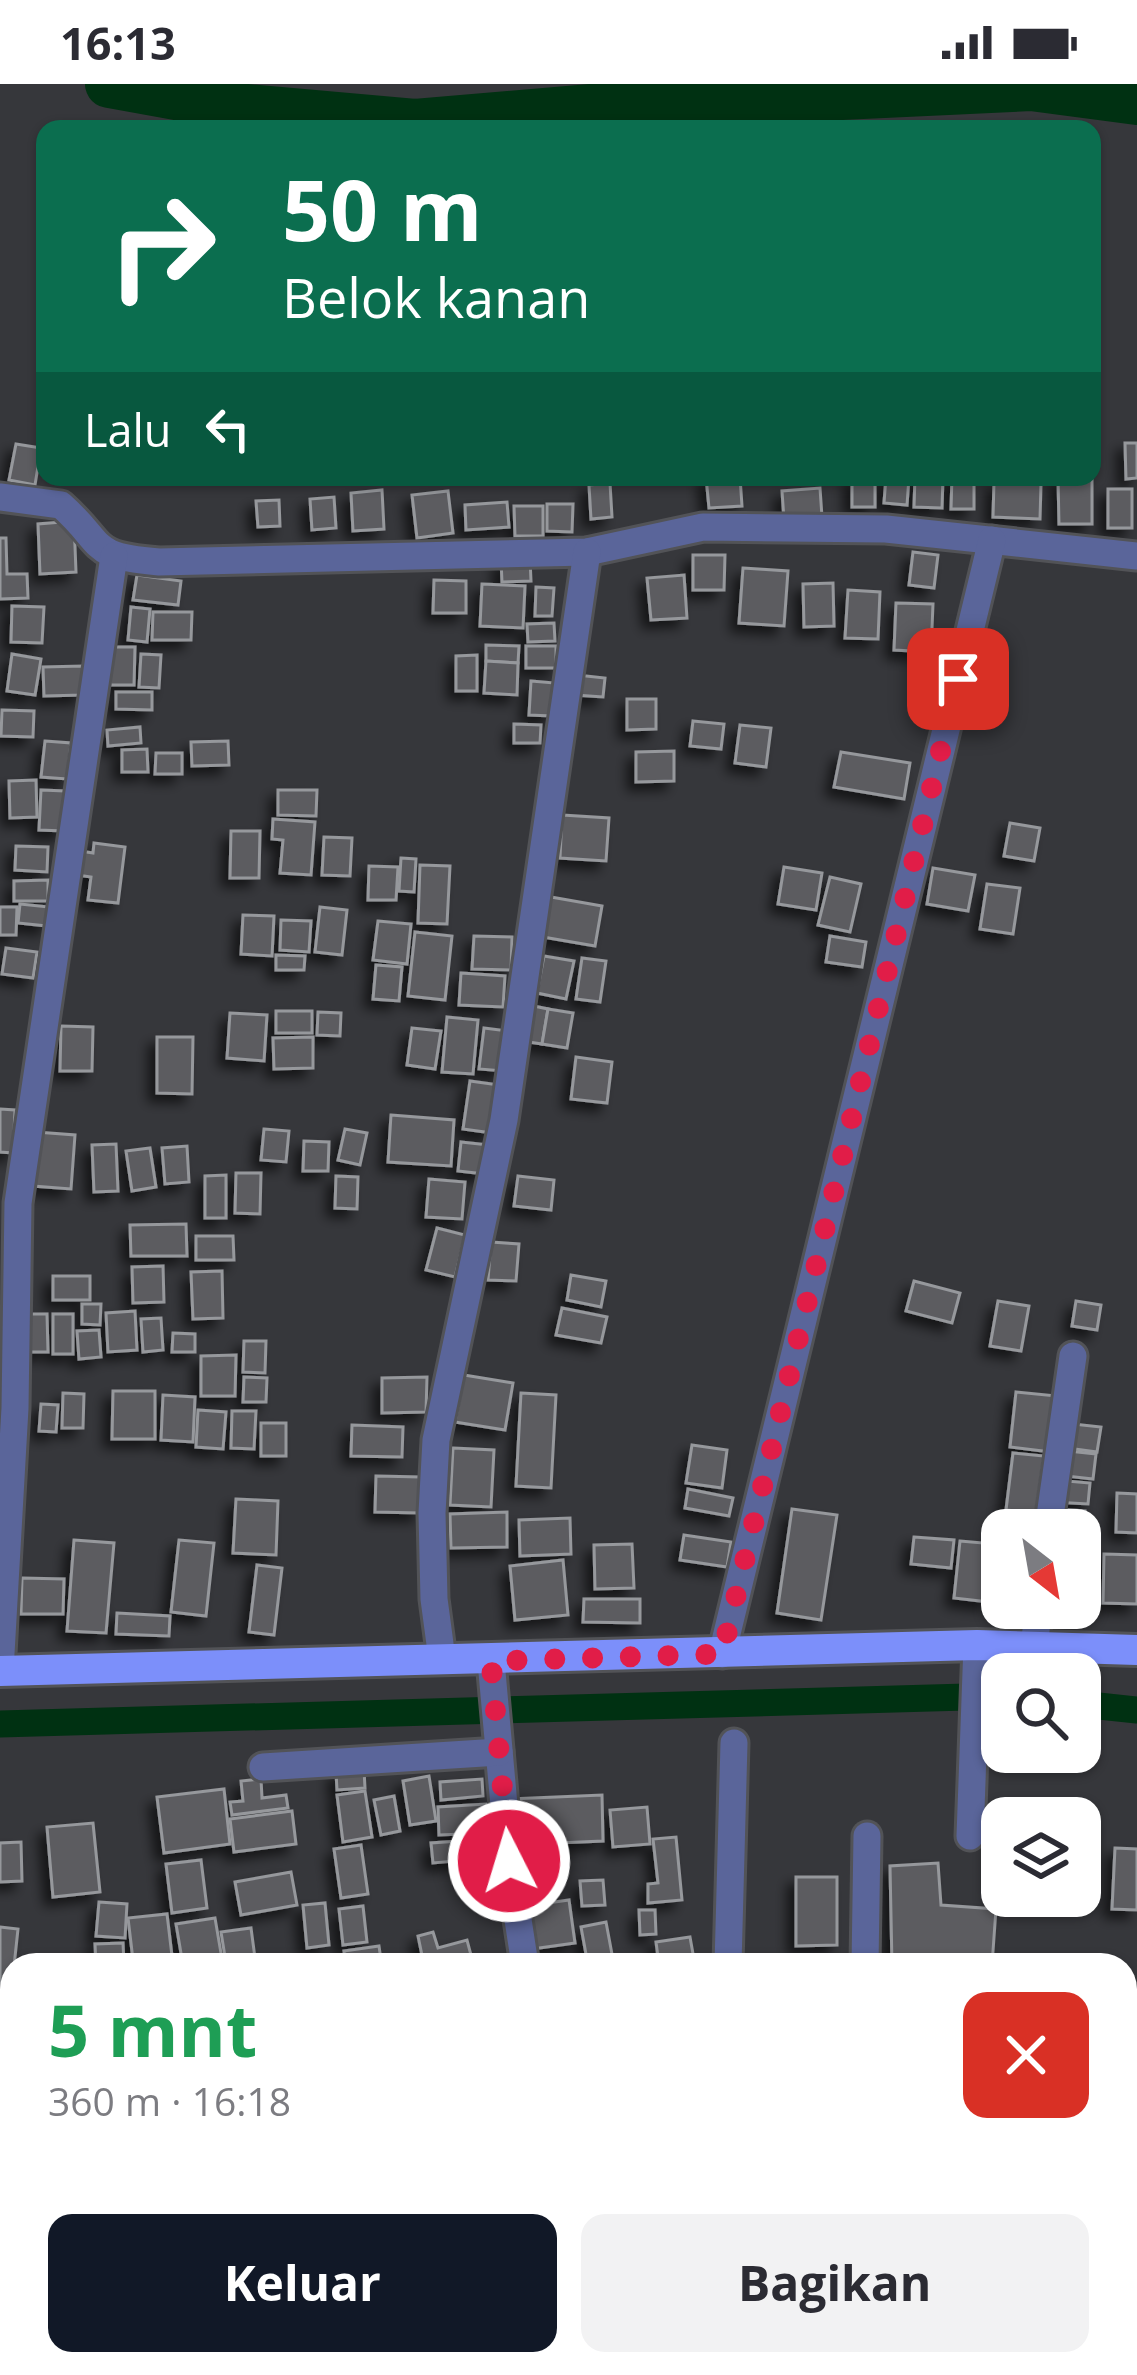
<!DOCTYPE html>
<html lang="id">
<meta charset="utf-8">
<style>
:root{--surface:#fff;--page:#f2f2f3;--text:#2b2b33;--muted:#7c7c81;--accent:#111827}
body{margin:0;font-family:"Open Sans",sans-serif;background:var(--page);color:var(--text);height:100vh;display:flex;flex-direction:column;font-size:45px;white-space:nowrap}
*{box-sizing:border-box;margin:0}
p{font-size:39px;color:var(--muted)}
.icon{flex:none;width:66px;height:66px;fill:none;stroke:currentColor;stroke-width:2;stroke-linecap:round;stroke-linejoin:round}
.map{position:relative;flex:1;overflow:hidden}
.side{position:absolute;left:0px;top:1869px;width:1137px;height:423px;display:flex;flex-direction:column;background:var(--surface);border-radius:36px 36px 0 0;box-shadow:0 3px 9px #0004}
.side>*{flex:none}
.banner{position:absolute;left:36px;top:36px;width:1065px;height:366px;border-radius:24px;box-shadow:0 3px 9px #0004;background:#0b6e4f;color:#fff;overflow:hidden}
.needle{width:78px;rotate:149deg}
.tools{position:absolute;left:981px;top:1425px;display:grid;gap:24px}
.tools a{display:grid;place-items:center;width:120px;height:120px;border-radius:24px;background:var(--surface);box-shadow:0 3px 9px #0004;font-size:60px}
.pin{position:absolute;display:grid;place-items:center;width:102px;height:102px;color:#fff;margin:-51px;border-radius:24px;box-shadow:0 6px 18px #0006}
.me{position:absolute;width:132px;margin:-66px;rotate:355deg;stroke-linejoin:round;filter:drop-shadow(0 0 9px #0008)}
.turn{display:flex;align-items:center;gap:42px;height:252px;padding:0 48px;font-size:54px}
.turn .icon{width:156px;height:156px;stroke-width:2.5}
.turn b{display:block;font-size:84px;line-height:102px}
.then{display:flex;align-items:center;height:114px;padding:0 48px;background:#0003;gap:24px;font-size:45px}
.round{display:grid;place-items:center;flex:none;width:126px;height:126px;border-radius:24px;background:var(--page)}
.headline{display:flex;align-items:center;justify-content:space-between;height:204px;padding:0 48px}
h1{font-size:72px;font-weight:700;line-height:90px;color:#1e9e55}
.primary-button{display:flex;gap:24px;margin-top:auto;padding:24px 48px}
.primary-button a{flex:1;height:138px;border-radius:24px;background:var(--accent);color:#fff;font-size:48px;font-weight:700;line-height:138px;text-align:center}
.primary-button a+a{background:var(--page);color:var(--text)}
.status{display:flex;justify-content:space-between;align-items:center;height:84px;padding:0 60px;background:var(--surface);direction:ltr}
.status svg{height:33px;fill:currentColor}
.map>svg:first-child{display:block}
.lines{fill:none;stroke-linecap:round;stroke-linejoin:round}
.canal{stroke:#003112;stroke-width:27}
.river{stroke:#003112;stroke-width:48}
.building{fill:#5b5c61;stroke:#96989c;stroke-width:3;filter:url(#shadow)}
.street-casing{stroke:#525357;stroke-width:33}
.primary-casing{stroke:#525357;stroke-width:36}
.street{stroke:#5a659a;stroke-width:27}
.primary{stroke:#7c8ffa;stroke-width:30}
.route{stroke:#e11d48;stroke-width:21;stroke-dasharray:0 37.8}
</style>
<div class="status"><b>16:13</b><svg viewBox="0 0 49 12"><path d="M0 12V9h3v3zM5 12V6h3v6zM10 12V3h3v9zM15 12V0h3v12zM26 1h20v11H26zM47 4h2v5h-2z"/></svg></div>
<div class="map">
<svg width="1137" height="2291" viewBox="0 0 1137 2291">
<defs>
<filter id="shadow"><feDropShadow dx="-8" dy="8" stdDeviation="6" flood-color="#0009"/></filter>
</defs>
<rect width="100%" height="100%" fill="#36373b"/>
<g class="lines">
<g class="canal">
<polyline points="1080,1620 1137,1626"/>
<polyline points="0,1640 1002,1612"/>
</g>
<polyline class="river" points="109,0 236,23 415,39 591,24 1031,3 1137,17"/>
</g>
<g class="building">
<polygon points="1125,359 1137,359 1137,394 1126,395"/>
<polygon points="16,360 41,364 35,401 9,396"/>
<polygon points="706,393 740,393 742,422 709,424"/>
<rect x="852" y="393" width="23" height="30"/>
<polygon points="886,393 909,393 907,421 884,419"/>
<polygon points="915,393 943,393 942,424 914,423"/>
<polygon points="952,393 974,393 974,425 951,425"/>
<polygon points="1092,393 1092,440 1059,440 1058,394"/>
<polygon points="994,398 1041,400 1040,435 993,433"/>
<polygon points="610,399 612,433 591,435 589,401"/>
<polygon points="820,404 822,433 784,436 782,407"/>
<rect x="1108" y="405" width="24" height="39"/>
<polygon points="382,406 384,445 353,447 351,409"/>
<polygon points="448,407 453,449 417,454 412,411"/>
<polygon points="334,413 336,444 312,446 310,415"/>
<polygon points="279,416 280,442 258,443 256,417"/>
<polygon points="507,418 509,443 466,446 465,421"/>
<polygon points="547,420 573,420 572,448 547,447"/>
<polygon points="514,422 543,422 543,452 515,452"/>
<polygon points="74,437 76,488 40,490 38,440"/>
<polygon points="0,454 6,454 7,490 27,490 28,514 0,515"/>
<polygon points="913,468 938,471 934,504 909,501"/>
<polygon points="693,471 725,471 724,506 693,506"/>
<polygon points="530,475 531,497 502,498 501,476"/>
<polygon points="743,484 788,487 784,542 739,539"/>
<polygon points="137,491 181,497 178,521 133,516"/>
<polygon points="684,491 687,534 651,536 647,494"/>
<polygon points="434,496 466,497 466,529 433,529"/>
<polygon points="833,499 834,542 804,543 803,500"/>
<polygon points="482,500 525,502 523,544 480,542"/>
<polygon points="536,503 554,504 552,532 535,532"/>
<polygon points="848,506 880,508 878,555 845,554"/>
<polygon points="896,519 933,520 931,568 894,566"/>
<polygon points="12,522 44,523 42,559 11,558"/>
<polygon points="131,523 150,525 147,558 128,556"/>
<polygon points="153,528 192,528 191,556 152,556"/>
<polygon points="554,539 555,557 528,558 527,540"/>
<polygon points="486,561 519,562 518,579 486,577"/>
<rect x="526" y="562" width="30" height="22"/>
<polygon points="111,563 135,563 134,601 110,601"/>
<polygon points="12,570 41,575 35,611 7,607"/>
<polygon points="141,570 161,571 159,604 139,603"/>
<polygon points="477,571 477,607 456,607 456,572"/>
<polygon points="486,577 518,579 517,611 484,609"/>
<polygon points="83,582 83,611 44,612 43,583"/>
<polygon points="577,591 605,594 603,613 575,611"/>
<polygon points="531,597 555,599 552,632 529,631"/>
<polygon points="116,608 152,608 152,626 116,625"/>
<polygon points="627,615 656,615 656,645 627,646"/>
<polygon points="2,626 34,627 33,653 1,652"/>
<polygon points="693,637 724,640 721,665 690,662"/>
<polygon points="514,640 541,641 540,659 514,659"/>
<polygon points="740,641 771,644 766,683 735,679"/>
<polygon points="140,643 141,659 108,662 107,646"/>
<polygon points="45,657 71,659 67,695 41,693"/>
<polygon points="228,657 229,681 192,682 191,658"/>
<polygon points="147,665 148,688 122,688 122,666"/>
<polygon points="674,667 674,697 636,698 636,668"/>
<polygon points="841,668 910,679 904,715 834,703"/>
<polygon points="156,669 182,669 182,690 155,690"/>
<polygon points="36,696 37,733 10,734 9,697"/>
<polygon points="41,706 65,707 64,747 39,746"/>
<polygon points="278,706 317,706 316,732 278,731"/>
<polygon points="562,731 609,734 606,777 560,774"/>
<polygon points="273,735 315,738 311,791 280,789 283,756 272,755"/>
<polygon points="1010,739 1040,744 1034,777 1004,772"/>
<polygon points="231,747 260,747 259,794 230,794"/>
<polygon points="324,753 352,754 350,792 322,791"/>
<polygon points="94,759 125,763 118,819 88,816 91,793 77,791 80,767 93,769"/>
<polygon points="16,762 48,763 47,788 15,786"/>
<polygon points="401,774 416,775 414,808 399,807"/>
<polygon points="420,781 450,782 447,840 418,839"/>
<polygon points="369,782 398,783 396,816 368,816"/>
<polygon points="784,783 822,789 816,826 778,820"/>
<polygon points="933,784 975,791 968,827 927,820"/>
<polygon points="830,793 861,800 850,848 818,841"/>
<polygon points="48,796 48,817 14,817 14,797"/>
<polygon points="987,800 1020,804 1013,850 980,845"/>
<polygon points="551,813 602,822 595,862 543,853"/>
<polygon points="20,820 49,823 47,842 18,839"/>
<polygon points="0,823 17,823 16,851 0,851"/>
<polygon points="320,823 347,826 342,871 315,868"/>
<polygon points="243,831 274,832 272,872 241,870"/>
<polygon points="281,836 311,837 309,868 280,866"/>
<polygon points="378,837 411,840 407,880 373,876"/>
<polygon points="415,848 452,852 445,916 408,912"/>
<polygon points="474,852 512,853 511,886 472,885"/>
<polygon points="830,852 866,858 862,883 826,878"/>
<polygon points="6,864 37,868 33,894 2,890"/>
<polygon points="276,871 305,872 304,886 276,886"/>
<polygon points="544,872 574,877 566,915 537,909"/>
<polygon points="582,874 606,877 600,918 576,915"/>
<polygon points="376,881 402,883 399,917 373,915"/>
<polygon points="461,889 505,892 503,923 459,921"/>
<polygon points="529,921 548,925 542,960 522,957"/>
<polygon points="548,925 573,929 567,964 542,960"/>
<rect x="276" y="927" width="36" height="22"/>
<polygon points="318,928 341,929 340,952 317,951"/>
<polygon points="230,929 267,931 264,977 227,974"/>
<polygon points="447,933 478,936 473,990 442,988"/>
<polygon points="61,942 93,943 92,987 60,987"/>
<polygon points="412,944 441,947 435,985 407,981"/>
<polygon points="484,944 508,947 503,987 479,985"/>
<polygon points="157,953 193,953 192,1010 157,1009"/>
<polygon points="313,953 313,984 274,985 273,954"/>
<polygon points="576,973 612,978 607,1019 571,1015"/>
<polygon points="470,997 499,1001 492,1049 463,1045"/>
<polygon points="0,1025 15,1026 13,1069 0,1068"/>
<polygon points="391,1031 454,1036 451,1082 388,1078"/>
<polygon points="264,1045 289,1047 286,1078 261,1076"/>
<polygon points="345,1045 367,1049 360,1081 338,1076"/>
<polygon points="36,1048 75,1051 71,1105 33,1102"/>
<polygon points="304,1057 329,1058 328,1087 303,1087"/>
<polygon points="461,1058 489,1061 485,1090 458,1087"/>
<polygon points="116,1060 118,1107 94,1108 92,1061"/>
<polygon points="187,1062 189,1098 165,1100 162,1064"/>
<polygon points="150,1064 156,1103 132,1107 126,1067"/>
<polygon points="236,1089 261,1089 260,1130 235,1129"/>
<polygon points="226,1091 226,1134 205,1134 205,1092"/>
<polygon points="336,1092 358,1093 357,1125 335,1124"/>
<polygon points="518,1092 554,1096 551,1126 514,1122"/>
<polygon points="429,1095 465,1098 462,1135 426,1133"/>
<polygon points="186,1140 187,1172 131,1172 130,1141"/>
<polygon points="437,1144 465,1151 455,1193 426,1186"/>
<polygon points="196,1152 233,1152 234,1176 196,1176"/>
<polygon points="491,1158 519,1160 516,1197 488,1196"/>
<polygon points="163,1182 164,1218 133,1219 132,1183"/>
<polygon points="222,1187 223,1234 193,1235 191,1188"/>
<polygon points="571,1191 606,1197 601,1223 567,1216"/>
<rect x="53" y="1192" width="37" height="24"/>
<polygon points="914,1197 960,1209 952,1239 906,1227"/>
<polygon points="998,1217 1029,1222 1021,1267 990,1262"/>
<polygon points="1076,1217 1101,1221 1097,1246 1072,1242"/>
<polygon points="82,1220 101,1220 100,1241 82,1240"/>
<polygon points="562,1224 607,1233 601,1259 556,1251"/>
<polygon points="135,1227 137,1266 108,1268 106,1229"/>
<polygon points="26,1230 47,1230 48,1268 26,1268"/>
<rect x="53" y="1230" width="20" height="40"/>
<polygon points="161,1234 163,1266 143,1268 141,1235"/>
<polygon points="99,1246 101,1273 79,1275 77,1247"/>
<polygon points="173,1249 195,1250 195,1268 172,1268"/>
<polygon points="244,1257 266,1257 265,1289 243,1288"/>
<polygon points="236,1271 235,1312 201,1312 201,1272"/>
<polygon points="464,1291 513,1299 505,1346 455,1338"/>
<polygon points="244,1293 267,1294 266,1318 243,1318"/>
<polygon points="427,1293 426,1328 382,1329 382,1294"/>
<polygon points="113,1307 155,1307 155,1355 112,1355"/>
<polygon points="1016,1308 1057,1312 1051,1368 1010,1363"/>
<polygon points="63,1309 84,1310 83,1344 62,1344"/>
<polygon points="521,1309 556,1311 551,1404 516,1402"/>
<polygon points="163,1311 195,1313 193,1358 161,1356"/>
<polygon points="41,1320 58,1321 56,1348 39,1347"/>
<polygon points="198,1326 226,1328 223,1365 196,1363"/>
<polygon points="232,1327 256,1327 254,1365 231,1364"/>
<rect x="261" y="1339" width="25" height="33"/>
<polygon points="1064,1339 1101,1343 1097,1368 1060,1363"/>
<polygon points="352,1341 403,1343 402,1373 351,1372"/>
<polygon points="692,1361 727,1366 722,1404 686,1399"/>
<polygon points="453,1364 494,1366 491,1423 450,1421"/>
<polygon points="1059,1366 1096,1370 1093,1395 1057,1391"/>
<polygon points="1013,1369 1044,1372 1036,1429 1006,1426"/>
<polygon points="376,1392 421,1393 420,1429 375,1428"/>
<polygon points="1055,1396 1090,1399 1088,1420 1054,1418"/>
<polygon points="688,1405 733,1414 729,1432 685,1424"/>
<polygon points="1117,1409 1137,1410 1137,1449 1116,1448"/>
<polygon points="236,1415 278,1417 276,1471 233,1469"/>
<polygon points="792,1425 837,1431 821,1536 777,1529"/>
<polygon points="1056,1425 1085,1427 1083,1451 1080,1446 1054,1446"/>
<polygon points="507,1428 507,1463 451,1464 450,1430"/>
<polygon points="570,1434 571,1470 520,1472 519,1436"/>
<polygon points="684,1451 731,1458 727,1483 680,1476"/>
<polygon points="914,1453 954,1456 951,1484 911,1480"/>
<polygon points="74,1456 114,1459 106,1549 67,1547"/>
<polygon points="179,1456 214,1459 206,1532 171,1528"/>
<polygon points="960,1457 995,1460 989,1518 954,1514"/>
<polygon points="632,1460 634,1504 595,1505 594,1461"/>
<polygon points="1104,1470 1137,1471 1137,1520 1103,1519"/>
<polygon points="563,1476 568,1531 515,1536 510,1482"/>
<polygon points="257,1481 282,1484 274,1551 249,1548"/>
<polygon points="22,1494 64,1495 63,1530 21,1530"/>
<polygon points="584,1515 640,1515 640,1539 583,1538"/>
<polygon points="117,1529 170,1532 169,1552 116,1550"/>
<polygon points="364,1686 365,1704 337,1706 336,1688"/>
<polygon points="429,1692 436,1737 410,1741 403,1697"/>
<polygon points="261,1695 262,1714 286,1711 288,1724 232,1731 230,1718 243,1717 241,1697"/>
<polygon points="482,1695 483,1712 441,1716 440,1698"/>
<polygon points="224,1705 230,1760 164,1769 157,1713"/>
<polygon points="365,1707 372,1753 343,1758 337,1711"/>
<polygon points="602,1711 603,1757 512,1761 510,1715"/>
<polygon points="394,1712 400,1747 381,1751 374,1716"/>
<polygon points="486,1720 487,1749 439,1751 438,1723"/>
<polygon points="647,1723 650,1760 613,1763 610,1726"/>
<polygon points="292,1727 296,1760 234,1768 230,1735"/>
<polygon points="93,1739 100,1808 53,1813 47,1743"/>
<polygon points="676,1753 682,1816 648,1819 648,1800 658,1799 653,1755"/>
<polygon points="489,1755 490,1774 433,1779 431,1759"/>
<polygon points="21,1758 22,1797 0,1798 0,1759"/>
<polygon points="361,1761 368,1810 341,1814 334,1765"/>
<polygon points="555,1764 558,1810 517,1816 514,1799 526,1797 524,1766"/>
<polygon points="1115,1764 1137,1765 1137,1826 1112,1825"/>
<polygon points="201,1776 207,1824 172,1829 166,1780"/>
<polygon points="938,1779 941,1821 996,1825 992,1881 892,1881 890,1782"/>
<polygon points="291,1788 297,1821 241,1831 235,1798"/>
<polygon points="796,1793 837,1793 837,1861 796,1862"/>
<polygon points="603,1796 605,1821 582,1822 580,1797"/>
<polygon points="569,1816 575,1859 525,1866 519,1823"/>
<polygon points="99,1818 127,1820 125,1854 96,1852"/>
<polygon points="325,1819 329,1861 307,1864 303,1821"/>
<polygon points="363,1822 367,1858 343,1861 339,1825"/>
<polygon points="639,1826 655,1826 656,1850 640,1851"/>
<polygon points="167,1830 172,1872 133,1876 128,1834"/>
<polygon points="215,1834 223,1881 183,1881 176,1840"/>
<polygon points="606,1838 614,1881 588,1881 581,1843"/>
<polygon points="0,1843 18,1845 12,1901 6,1900 6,1904 0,1903"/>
<polygon points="251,1844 255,1874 226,1879 221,1848"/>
<polygon points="433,1848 438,1864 467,1856 471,1871 424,1881 418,1852"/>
<polygon points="690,1853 695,1881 659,1881 656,1858"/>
<polygon points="123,1859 124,1881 96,1881 95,1860"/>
<polygon points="379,1862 381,1876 346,1881 344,1867"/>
<polygon points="1125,2070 1137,2071 1137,2119 1125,2118"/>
<polygon points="0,2134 12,2136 12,2170 0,2168"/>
<polygon points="346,2280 367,2280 369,2291 320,2291 319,2284"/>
<polygon points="372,2280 409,2280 410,2291 373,2291"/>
</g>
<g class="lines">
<defs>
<g id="street">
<path d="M0,413l61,8c46,41 26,51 98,57l428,-10 116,-25 183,2 251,27"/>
<polyline points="1048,1446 1073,1272"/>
<polyline points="1034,1561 1039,1524"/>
<polyline points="722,1570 992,456"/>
<polyline points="442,1575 434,1515 432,1429 436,1356 504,1036 587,468"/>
<polyline points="491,1577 509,1777 525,1881"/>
<polyline points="0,1587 15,1324 18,1119 114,472"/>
<polyline points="263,1683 499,1668"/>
<polyline points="970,1752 977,1561"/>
<polyline points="728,1881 734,1659"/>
<polyline points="865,1881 867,1752"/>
<polyline points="1125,2255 1137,2256"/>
<polyline points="536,2291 537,2280"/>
<polyline points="716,2291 717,2280"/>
<polyline points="859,2291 859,2280"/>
</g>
<polyline id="primary" points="0,1587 977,1561 1137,1566"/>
</defs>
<use href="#street" class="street-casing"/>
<use href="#primary" class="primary-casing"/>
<use href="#street" class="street"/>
<use href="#primary" class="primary"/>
</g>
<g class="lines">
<polyline class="route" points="509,1777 491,1577 722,1570 958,595"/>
</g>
</svg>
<div class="tools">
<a><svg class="needle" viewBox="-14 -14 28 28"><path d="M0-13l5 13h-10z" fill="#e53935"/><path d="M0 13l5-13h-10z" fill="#7c7c81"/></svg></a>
<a><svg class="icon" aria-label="search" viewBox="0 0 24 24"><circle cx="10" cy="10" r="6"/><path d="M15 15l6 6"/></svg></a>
<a><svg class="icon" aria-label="layers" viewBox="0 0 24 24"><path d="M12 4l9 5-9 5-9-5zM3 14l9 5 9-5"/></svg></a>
</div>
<div class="pin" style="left:958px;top:595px;background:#d93025"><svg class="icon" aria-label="arrive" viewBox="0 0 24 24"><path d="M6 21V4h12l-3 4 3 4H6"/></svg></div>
<svg class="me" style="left:509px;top:1777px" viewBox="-20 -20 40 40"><circle r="17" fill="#e11d48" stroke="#fff" stroke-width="3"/><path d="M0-11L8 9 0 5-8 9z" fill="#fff"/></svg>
<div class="banner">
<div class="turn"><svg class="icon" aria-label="right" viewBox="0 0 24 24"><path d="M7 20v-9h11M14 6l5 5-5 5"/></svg><div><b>50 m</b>Belok kanan</div></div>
<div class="then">Lalu<svg class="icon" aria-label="left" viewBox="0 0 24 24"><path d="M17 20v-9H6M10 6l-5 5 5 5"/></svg></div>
</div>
<section class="side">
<div class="headline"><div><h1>5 mnt</h1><p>360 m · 16:18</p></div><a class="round" style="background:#d93025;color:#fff"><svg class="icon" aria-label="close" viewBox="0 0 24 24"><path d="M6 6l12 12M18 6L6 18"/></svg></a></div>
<div class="primary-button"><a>Keluar</a><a>Bagikan</a></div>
</section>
</div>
